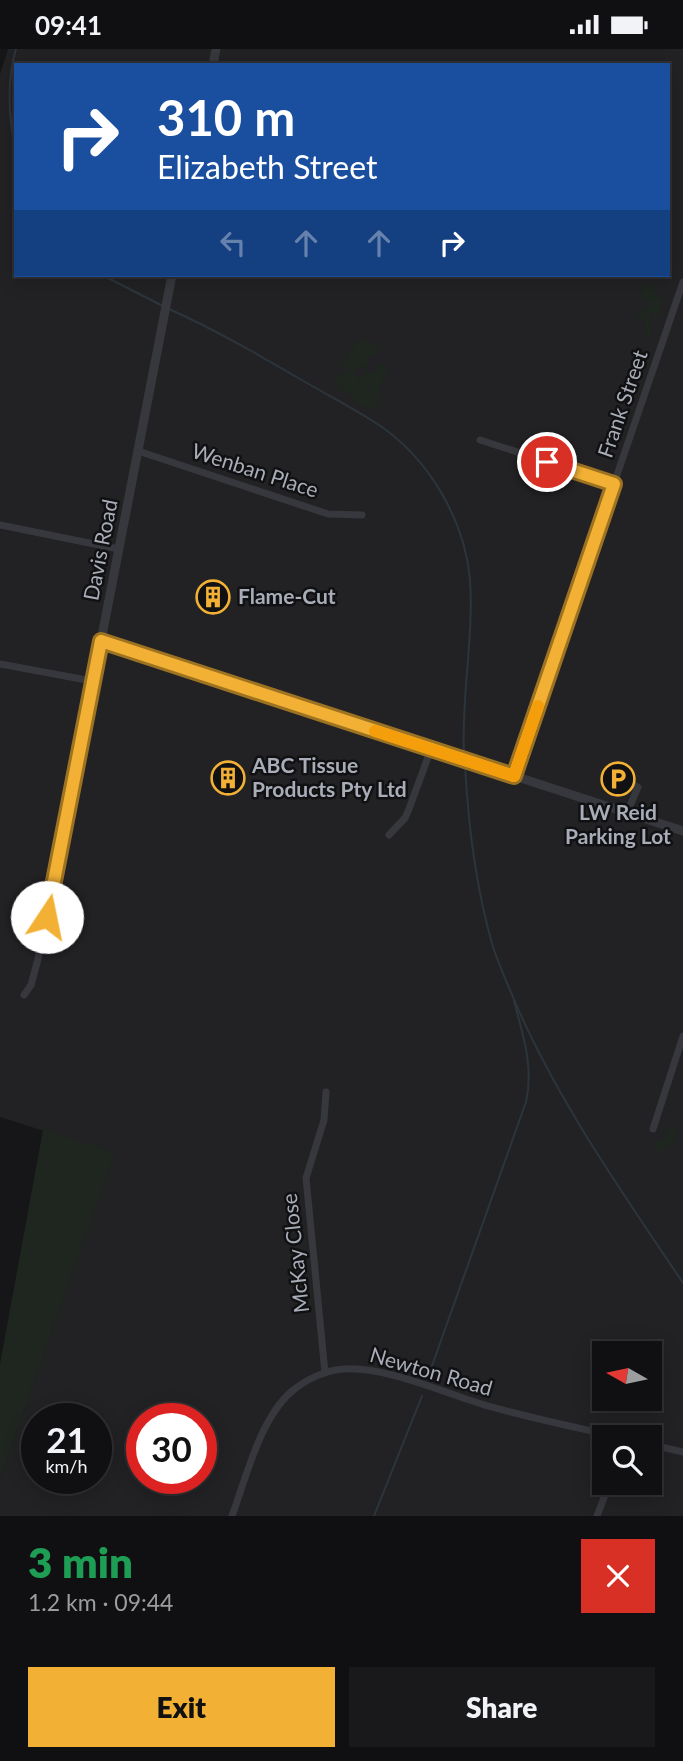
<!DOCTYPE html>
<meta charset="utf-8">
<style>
:root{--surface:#101012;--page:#19191b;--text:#f1f3f6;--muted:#9c9d9f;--line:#303032;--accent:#f2b134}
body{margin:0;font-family:Lato,sans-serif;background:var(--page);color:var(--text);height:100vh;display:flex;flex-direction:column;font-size:26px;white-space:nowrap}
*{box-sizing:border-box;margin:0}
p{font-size:23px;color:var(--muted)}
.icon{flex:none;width:38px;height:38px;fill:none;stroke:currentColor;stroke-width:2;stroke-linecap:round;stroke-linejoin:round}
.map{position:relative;height:1467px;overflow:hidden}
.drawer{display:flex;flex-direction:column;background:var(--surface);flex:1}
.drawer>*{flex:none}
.top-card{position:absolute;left:14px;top:14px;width:656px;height:214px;border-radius:0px;box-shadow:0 4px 18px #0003,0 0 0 2px var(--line);background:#1a4fa0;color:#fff;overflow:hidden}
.needle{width:46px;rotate:279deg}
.controls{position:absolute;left:592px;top:1292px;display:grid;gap:14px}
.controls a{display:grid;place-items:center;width:70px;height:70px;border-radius:0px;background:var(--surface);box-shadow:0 4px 18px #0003,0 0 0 2px var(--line);font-size:35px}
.speed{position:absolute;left:21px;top:1354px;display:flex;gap:14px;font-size:35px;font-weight:700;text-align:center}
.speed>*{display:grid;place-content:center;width:91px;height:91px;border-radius:50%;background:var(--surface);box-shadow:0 4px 18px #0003,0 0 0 2px var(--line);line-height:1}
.speed small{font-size:18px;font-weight:400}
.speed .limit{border:10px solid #d22;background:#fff;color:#111}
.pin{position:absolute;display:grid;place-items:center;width:60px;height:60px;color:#fff;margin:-30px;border:4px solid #fff;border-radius:50%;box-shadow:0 2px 7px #0007}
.me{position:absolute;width:77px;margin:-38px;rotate:11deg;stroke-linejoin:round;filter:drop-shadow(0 0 5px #0008)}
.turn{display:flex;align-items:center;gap:24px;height:147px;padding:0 28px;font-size:32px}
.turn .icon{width:91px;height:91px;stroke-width:2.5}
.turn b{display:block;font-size:49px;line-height:60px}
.lanes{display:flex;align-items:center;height:66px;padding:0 28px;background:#0003;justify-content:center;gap:35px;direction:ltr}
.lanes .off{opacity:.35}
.round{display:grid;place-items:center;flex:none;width:74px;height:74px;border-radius:0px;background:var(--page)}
.head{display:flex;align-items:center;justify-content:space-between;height:119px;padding:0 28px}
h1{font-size:42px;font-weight:800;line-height:52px;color:#1e9e55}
.cta{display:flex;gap:14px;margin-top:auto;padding:14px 28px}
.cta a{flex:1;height:80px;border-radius:0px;background:var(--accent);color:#111;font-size:28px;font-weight:800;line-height:80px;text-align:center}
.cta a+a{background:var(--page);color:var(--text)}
.status{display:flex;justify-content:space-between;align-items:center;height:49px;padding:0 35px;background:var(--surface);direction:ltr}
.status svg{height:19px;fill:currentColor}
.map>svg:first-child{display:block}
.built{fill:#222225;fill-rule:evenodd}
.green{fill:#1e261f}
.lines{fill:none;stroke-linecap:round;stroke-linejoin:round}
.stream{stroke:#2c353c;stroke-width:2}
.minor{stroke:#37383d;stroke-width:7}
.tertiary{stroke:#37383d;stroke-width:9}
.route-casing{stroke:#9d7322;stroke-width:18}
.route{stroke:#f2b134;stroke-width:12}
.slow{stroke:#f59e0b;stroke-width:12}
.labels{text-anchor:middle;stroke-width:5;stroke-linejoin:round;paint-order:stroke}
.street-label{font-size:21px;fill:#a8adb8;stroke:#111113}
.poi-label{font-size:21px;font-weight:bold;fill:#a8adb8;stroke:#111113;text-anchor:start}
</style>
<div class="status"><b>09:41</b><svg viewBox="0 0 49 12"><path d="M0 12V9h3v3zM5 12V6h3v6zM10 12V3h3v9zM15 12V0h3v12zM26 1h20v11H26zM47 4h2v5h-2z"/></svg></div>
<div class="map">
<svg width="683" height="1467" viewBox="0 0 683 1467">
<rect width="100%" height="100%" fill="#161618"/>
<path class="built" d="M8,0h675v1467h-683v-37l114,-326 -114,-36v-1043zM16,16h652v210h-652zM604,1304h45v45h-45zM37,1370h59v60h-59zM142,1370h59v60h-59zM604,1388h45v45h-45z"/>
<g class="green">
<polygon points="651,234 655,236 654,239 658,250 661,250 660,266 654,267 652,262 649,265 651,287 648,287 645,284 647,281 644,277 645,271 637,270 638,266 636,264 642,260 644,264 644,255 646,258 650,257 647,251 644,253 641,250 643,237"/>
<polygon points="365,291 375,294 378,301 373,307 367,306 368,316 357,320 352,324 357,328 358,333 361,331 361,325 364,328 366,326 366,323 370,322 373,325 379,315 387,317 388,320 380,336 377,358 373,360 358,356 349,344 336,340 338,336 334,333 341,325 349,321 342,317 342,310 348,309 347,303 352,301 354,294"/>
<polygon points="670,1079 677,1081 672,1098 668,1096 665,1102 658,1102 655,1093 663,1090 666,1080"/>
<polygon points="43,1081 115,1103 0,1430 0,1315"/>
</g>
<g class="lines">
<g class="stream">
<path d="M16,104c-7,-33 -10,-71 0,-104"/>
<polyline points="102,226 161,256"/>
<path d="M169,260c45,20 88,45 131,70 27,16 56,30 82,48 48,34 83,94 88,153 4,58 -9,116 -6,175"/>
<path d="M465,715c3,61 11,124 28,183 7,21 17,43 26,64 43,96 105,184 164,272"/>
<path d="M428,1328l98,-275c8,-35 -3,-67 -12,-101"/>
<polyline points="374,1467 422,1347"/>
</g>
<g class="minor">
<polyline points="480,391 614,434"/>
<polyline points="138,402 328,465 362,466"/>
<polyline points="0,476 119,500"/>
<polyline points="0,615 92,632"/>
<polyline points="621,717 617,731 638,738 629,759 625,763"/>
<polyline points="514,727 683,233"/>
<polyline points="389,786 405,769 409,760 431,700"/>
<polyline points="24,946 31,936 38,910 101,592"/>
<polyline points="653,1080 683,987"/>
<polyline points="325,1324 306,1129 324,1071 326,1043"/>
<polyline points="649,1395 683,1403"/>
<path d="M232,1467c14,-38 28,-97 59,-124 14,-12 34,-22 53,-23 42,-3 103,25 144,37 42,12 87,21 130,31"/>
<polyline points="597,1467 610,1433"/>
</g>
<g class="tertiary">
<polyline points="213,16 216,0"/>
<polyline points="172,226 101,592 683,782"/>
</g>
</g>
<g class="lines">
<defs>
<polyline id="route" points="47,868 101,592 514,727 614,435 547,413"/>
</defs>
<use href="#route" class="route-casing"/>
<use href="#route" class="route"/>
<polyline class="slow" points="375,682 514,727 538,657"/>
</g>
<defs>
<symbol id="building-ring" viewBox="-11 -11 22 22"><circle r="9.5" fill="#111113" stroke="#f2b134" stroke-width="1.5"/><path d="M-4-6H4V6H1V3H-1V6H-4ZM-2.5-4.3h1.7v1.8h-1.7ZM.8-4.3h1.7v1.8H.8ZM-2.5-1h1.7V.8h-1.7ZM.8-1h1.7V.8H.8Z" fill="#f2b134"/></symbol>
<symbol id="parking-ring" viewBox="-11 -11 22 22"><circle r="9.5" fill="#111113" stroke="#f2b134" stroke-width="1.5"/><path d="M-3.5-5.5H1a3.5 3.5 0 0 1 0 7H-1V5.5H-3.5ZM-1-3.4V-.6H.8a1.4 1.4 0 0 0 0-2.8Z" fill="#f2b134"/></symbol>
</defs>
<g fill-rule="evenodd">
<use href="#building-ring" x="194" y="529" width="38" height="38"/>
<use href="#building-ring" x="209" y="710" width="38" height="38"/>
<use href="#parking-ring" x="599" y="711" width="38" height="38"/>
</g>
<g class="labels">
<g class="street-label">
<text transform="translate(623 355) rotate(-71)" y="7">Frank Street</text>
<text transform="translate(255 422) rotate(18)" y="7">Wenban Place</text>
<text transform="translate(101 501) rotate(-79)" y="7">Davis Road</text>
<text transform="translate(296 1204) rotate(-96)" y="7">McKay Close</text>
<text transform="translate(431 1323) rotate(16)" y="7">Newton Road</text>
</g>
<g class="poi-label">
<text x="238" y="555">Flame-Cut</text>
<text x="252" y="724">ABC Tissue<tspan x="252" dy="24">Products Pty Ltd</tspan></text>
<text x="618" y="771" text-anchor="middle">LW Reid<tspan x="618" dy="24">Parking Lot</tspan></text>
</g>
</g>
</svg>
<div class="controls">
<a><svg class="needle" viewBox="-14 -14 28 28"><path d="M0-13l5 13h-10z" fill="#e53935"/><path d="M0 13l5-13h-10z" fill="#9c9d9f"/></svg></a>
<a><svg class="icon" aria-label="search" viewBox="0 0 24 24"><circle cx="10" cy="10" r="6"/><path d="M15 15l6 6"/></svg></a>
</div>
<div class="speed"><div>21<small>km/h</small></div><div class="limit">30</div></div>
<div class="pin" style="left:547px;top:413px;background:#d93025"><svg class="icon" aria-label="arrive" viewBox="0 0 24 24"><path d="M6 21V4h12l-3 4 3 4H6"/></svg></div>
<svg class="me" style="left:47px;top:868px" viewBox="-20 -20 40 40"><circle r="19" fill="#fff"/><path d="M0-13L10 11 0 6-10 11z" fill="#f2b134"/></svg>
<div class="top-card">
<div class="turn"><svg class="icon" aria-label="right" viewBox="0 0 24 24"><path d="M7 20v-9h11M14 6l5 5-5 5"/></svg><div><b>310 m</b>Elizabeth Street</div></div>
<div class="lanes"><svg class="icon off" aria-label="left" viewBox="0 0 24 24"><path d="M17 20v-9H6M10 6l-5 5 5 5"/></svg><svg class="icon off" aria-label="ahead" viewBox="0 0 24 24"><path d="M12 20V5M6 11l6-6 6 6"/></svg><svg class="icon off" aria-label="ahead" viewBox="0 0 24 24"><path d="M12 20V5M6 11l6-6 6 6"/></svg><svg class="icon" aria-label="right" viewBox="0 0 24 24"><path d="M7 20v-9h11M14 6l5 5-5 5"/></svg></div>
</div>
</div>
<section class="drawer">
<div class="head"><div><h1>3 min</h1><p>1.2 km · 09:44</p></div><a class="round" style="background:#d93025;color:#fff"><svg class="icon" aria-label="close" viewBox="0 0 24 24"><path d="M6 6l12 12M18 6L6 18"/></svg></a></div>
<div class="cta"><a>Exit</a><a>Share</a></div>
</section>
